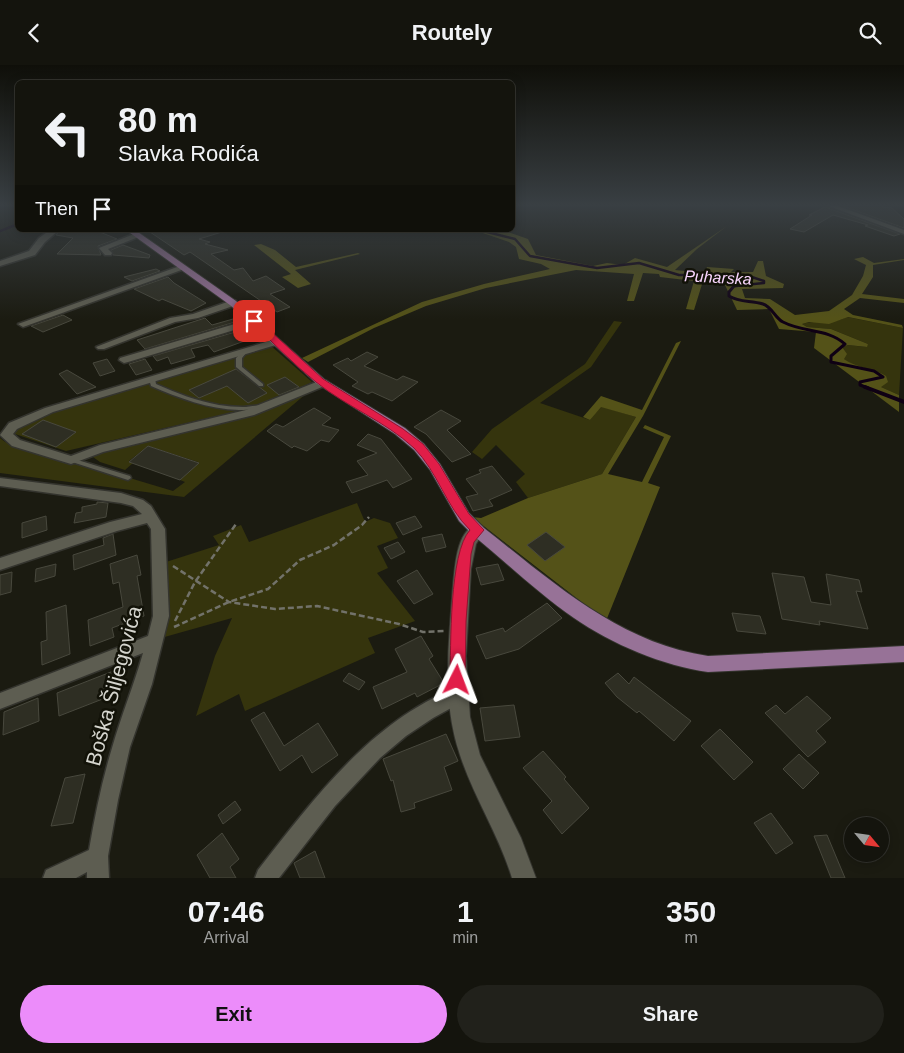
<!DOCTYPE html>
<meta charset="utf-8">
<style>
:root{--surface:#14140d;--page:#21211b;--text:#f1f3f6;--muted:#9d9e9d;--line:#33332e;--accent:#ec8cfa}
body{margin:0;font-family:Arial,sans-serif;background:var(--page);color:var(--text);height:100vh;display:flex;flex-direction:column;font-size:19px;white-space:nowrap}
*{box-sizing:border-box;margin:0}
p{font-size:16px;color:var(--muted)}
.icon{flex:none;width:28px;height:28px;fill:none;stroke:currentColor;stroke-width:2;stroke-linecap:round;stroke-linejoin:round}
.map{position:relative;height:813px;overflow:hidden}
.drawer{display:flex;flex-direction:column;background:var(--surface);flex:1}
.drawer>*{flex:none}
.banner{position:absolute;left:15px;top:15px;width:500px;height:152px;border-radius:8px;box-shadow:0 2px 12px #0003,0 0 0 1px var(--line);background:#14140d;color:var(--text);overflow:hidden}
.needle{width:32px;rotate:119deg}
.fabs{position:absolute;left:844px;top:752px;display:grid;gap:10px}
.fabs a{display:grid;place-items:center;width:45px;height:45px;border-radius:50%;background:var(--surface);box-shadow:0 2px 12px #0003,0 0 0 1px var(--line);font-size:25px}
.pin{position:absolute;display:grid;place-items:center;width:42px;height:42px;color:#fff;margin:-21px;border-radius:10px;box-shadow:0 2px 8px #0006}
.me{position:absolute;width:55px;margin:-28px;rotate:3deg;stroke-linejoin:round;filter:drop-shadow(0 0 4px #0008)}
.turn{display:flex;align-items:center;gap:18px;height:105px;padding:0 20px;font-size:22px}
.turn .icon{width:65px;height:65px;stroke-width:2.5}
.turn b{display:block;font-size:35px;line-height:42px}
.then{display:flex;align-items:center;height:48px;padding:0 20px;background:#0003;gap:10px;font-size:19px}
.eta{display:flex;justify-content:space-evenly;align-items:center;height:85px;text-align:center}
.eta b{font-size:30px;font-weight:700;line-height:35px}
.button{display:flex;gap:10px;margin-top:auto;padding:10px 20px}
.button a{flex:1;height:58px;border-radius:30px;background:var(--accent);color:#111;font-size:20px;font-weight:700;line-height:58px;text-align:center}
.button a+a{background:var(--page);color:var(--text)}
header{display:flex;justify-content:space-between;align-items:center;height:65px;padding:0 20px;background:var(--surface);font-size:22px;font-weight:700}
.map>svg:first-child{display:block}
.green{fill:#35340d}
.forest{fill:#545218}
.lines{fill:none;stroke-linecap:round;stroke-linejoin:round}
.stream-far2{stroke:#0f0014;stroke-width:2.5}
.stream-far1{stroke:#0f0014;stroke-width:3}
.stream{stroke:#0f0014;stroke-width:4}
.building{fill:#2e2e23;stroke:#48483d}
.service-casing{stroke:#34342e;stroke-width:3}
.minor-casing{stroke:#34342e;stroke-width:3}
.secondary-casing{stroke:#34342e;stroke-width:2}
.primary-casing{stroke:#34342e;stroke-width:2}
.path{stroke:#72726a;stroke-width:2.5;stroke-dasharray:6 3;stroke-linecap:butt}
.service{fill:#5d5d51;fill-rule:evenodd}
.minor{fill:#5d5d51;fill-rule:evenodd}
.secondary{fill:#5d5d51;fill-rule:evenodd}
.primary{fill:#977297;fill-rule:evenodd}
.route{fill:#e11d48;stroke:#92132f}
.labels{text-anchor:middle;stroke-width:5;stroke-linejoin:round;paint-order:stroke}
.far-water-label{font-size:16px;font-style:italic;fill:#f9d6fe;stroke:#121208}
.near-street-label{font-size:21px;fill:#d5d5ce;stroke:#121208}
</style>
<header><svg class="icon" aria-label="back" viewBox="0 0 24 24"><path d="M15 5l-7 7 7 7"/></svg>Routely<svg class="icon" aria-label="search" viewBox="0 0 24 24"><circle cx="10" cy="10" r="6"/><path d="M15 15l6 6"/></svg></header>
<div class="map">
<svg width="904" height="813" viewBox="0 0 904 813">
<rect width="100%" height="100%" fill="#1b1b11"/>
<g class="green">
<path d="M847,252l56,11 -4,67 -18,-8 -37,-28 -2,-12 6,-2 18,2 2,-3 -37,-15 -24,-2 -5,-3c16,-5 29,1 45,-7z"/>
<polygon points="614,256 622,257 591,302 540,338 590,355 600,341 636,352 602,409 528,433 516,417 525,409 496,380 482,394 472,387 492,364 585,299"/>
<polygon points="270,280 312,317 283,331 234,347 66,386 12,368 18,358"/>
<path d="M313,323l-129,109 -184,-24v-35c13,12 56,23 73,23l100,30 12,-9 -5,-2 18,-18 -50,-16 -19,15 4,2 -8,7 -25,-8 -7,-5 3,-3 157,-40z"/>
<polygon points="357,438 365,457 374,453 390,458 398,473 377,481 388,503 377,508 415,556 368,573 375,588 245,646 239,629 196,651 215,591 232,553 161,573 166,497 219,480 213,471 241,460 249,477"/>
</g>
<g class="forest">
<path d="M727,161l-30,23 -22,21 30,3 2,-6 27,2 -3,3h22l5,-11h5l3,15 18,8 -1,4 -41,1 3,9 25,1 25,16 34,-4 23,-16 11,-19 3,-11 -12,-6 9,-2 11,6 30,-4v1l-31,5v12l-11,17 42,5v4l-44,-5 -16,11 9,6 49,10 1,3 -55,-11 -19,7 -20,-2 -7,2 5,3 24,2 37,15 -1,3 -19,-2 -6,2 5,7 -3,5c12,9 29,9 42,17l2,6 -7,5 18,8v17l-85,-64 2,-16 -37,-3 -10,-20 -32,1 -13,-27 -21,-2 -9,29 -8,-1 8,-28 -34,-4 -1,-3 -16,-1 -9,28h-7l7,-27 -58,-4 -90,18 -60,18 -52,22 -66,34 -6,-4 120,-56 62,-18 66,-15 -9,-5 -22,-5 -3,-12 -7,-5 -35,-12h28l26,9 8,16 57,11 14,-3 16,2 12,-7 32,9z"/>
<polygon points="261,179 275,185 296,202 358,188 360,189 295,205 311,219 298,223 282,212 291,209 254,180"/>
<polygon points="681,276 643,351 608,409 642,417 664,372 643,363 645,360 671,371 648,418 660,422 606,556 472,452 481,453 528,433 602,409 636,352 601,342 590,355 583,352 601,331 642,345 676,278"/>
</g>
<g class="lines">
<g class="stream-far2">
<polyline points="479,165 515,174 530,191 597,203 639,198 679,210 746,210 764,216 764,218 734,221"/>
<polyline points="0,166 18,159"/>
</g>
<path class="stream-far1" d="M743,220l-9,1 -5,6v4c11,7 22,4 34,8 9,3 12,14 20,18 21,11 44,6 62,22l-14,12v6l43,9 9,6 -23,5v3l8,3"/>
<polyline class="stream" points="865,322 904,337"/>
</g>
<g class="building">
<polygon points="840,140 883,140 883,142 892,143 904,154 904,163"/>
<polygon points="825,142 900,169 894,171 865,161 868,160 833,150 804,167 790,164 812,150 809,150"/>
<polygon points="61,165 95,165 117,174 98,181 101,190 57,189 73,173 56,170"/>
<polygon points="147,165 222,165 222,167 199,174 210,177 205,179 228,185 211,189 234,205 243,203 253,216 266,211 285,224 270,229 290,242 277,247 190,187 184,190"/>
<polygon points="123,180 150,190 149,193 113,190 111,185"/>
<polygon points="156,204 160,206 132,216 124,212"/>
<polygon points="168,212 174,218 206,238 191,246 162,234 159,236 134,224"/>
<polygon points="63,250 72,255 43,267 31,261"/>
<polygon points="205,253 212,260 233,254 235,257 145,284 137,275"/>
<polygon points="242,265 250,274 214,287 208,280 191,284 195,292 171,299 168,292 157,296 153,291"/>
<polygon points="367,287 378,292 364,301 397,315 403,311 418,317 392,336 372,327 368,329 352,321 358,317 333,300 348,293 351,296"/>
<polygon points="107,294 115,306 100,311 93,298"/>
<polygon points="145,294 152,305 136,310 129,299"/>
<polygon points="236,304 267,328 248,338 227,321 199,333 189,325"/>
<polygon points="67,305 96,322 77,329 59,309"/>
<polygon points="285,312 299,322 279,330 267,320"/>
<polygon points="314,343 331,353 322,360 339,365 329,377 321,375 307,386 294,381 292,383 267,366 276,359 283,362"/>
<polygon points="441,345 461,356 447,365 471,389 452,397 426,369 414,362"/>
<polygon points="43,355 76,367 56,382 22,369"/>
<polygon points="368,369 381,374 412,414 393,423 387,415 352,428 346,417 368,410 357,396 377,388 357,380"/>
<polygon points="148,381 199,398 180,415 129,397"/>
<polygon points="492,401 512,425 489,435 493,441 473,446 466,432 478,429 466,414 481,408 479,405"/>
<polygon points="97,437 108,438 106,452 74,458 76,448 82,447 82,442 97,439"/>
<polygon points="46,451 47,465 22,473 22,458"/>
<polygon points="415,451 422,462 403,470 396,458"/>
<polygon points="546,467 565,482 545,496 527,480"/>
<polygon points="113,469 116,490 74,505 73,490 104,480 103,473"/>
<polygon points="442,469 446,482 426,487 422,473"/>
<polygon points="398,477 405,487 391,494 384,483"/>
<polygon points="137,490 141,510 137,511 144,551 112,563 114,572 90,581 88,555 123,542 119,517 113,519 110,499"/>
<polygon points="56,499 55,511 35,517 36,504"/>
<polygon points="498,499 504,515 481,520 476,503"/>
<polygon points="417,505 433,529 414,539 397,516"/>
<polygon points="12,507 11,527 0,530 0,510"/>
<polygon points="772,508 804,512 811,537 831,540 826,509 859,515 862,527 856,526 868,564 819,556 820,560 782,554"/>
<polygon points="547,538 562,553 519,584 486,594 476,571 503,563 505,567"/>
<polygon points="66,540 70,589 42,600 41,577 47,575 46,547"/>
<polygon points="732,548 760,551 766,569 737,566"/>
<polygon points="421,571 433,591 429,594 444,618 417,632 415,628 382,644 373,622 407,607 395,584"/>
<polygon points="116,605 118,628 59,651 57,628"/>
<polygon points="349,608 365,617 359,625 343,616"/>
<polygon points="618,608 629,619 634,612 691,656 674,676 639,646 637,648 617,632 605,618"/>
<polygon points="807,631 831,653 816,666 826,677 808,692 765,648 776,640 785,649"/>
<polygon points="38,633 39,656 3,670 4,647"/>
<polygon points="514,640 520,672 485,676 480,643"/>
<polygon points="264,647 284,681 318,658 338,690 312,708 302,690 280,706 251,655"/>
<polygon points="720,664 753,697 734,715 701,681"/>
<polygon points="446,669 458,696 444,702 452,725 414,738 415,743 401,747 393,715 391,716 383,694"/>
<polygon points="543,686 566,712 564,714 589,743 562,769 543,745 552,736 523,703"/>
<polygon points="799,689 819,708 803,724 783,704"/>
<polygon points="85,709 73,758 51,761 65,713"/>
<polygon points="235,736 241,745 223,759 218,750"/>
<polygon points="771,748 793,778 776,789 754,758"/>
<polygon points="222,768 239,794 230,802 236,813 210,813 197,790"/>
<polygon points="827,770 845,813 831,813 814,771"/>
<polygon points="315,786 325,813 300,813 294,798"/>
</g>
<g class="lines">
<defs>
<g id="service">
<polygon points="242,287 244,287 246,288 242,293 242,302 263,319 263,321 259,321 236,302 236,293"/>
<path d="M152,312l3,2 1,5c20,9 41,17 63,21 8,1 16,2 24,2 6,0 13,-3 19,0 -7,3 -16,3 -23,3 -31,-1 -60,-12 -88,-24l-2,-7z"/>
<polygon points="71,393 130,411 131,413 128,415 69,396 68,395"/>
</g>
<g id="minor">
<polygon points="826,140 835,140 904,165 904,169"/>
<polygon points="50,165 59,165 45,177 35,190 0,201 0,196 29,186 39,173"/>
<polygon points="134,169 141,171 108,184 112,188 111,190 105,190 99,183"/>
<polygon points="180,201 187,203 26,261 23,262 18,259"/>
<polygon points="233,235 236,236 236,240 198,253 175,257 104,284 98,284 96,282 170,253 193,249"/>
<polygon points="255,253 260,256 258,258 128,297 124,298 119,295 120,293"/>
<polygon points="276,274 281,277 279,279 53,347 17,364 13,369 20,375 71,391 100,380 246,345 319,316 327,316 327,320 254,350 103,387 71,399 12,381 0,370 9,358 45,343"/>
<path d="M0,413l121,15 22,7 8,6 14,23 4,87 -17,68 -22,63 -12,53 -10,56 1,22h-22v-6l-11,6h-33l3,-8 43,-20c6,-35 13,-69 23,-102 9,-32 22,-63 31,-95l-143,56v-16l148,-57 5,-20 -2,-87 -4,-6 -30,8 -117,39v-12l110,-36 32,-8 -9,-8 -12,-3 -121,-17z"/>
<path d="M456,623l6,2 3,6 -3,6 -29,16 -27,18 -26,22 -45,48 -56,72h-24l3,-8c55,-70 113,-149 198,-182z"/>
</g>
<path id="secondary" d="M477,459l5,2 3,4 -9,14 -5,25 -5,87 4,61 10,38 41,83 15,40h-24c-13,-43 -38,-80 -52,-123 -19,-55 -11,-113 -7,-170 2,-18 3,-54 24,-61z"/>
<path id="primary" d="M126,165h9l101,71 88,78 81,49 19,16 16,20 29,49 15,15c69,54 135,115 224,128l196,-10v16l-196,10c-44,-6 -97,-28 -134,-54 -35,-24 -67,-55 -100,-82l-15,-15 -29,-51 -16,-20 -19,-16 -79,-51 -86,-78z"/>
</defs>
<use href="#service" class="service-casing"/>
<use href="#minor" class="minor-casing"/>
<use href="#secondary" class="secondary-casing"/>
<use href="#primary" class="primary-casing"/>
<g class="path">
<polyline points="173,501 229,537 275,544 317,541 399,559 423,567 444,566"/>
<polyline points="175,556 195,517 236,459"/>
<polyline points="174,562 229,537 268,524 300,495 334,480 362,460 369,452"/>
</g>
<use href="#service" class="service"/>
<use href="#minor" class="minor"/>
<use href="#secondary" class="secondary"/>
<use href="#primary" class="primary"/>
</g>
<linearGradient id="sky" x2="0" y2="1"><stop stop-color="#0f0f09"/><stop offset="0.55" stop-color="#393f43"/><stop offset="1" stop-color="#393f43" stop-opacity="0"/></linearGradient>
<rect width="904" height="254" fill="url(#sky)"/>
<path class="route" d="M252,254h5l66,60 80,50 20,15 16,20 30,50 15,16 -10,12 -3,12 -5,67 -1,59 -2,5 -6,2 -5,-2 -2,-5c1,-34 -1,-127 20,-150 -24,-23 -32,-58 -56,-82 -29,-27 -67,-41 -98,-66 -23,-18 -43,-40 -64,-59z"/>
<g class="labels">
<g class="far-water-label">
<text transform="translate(718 212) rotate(3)" y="6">Puharska</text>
</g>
<g class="near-street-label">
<text transform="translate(114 621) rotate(-75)" y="7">Boška Šiljegovića</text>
</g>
</g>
</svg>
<div class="fabs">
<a><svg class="needle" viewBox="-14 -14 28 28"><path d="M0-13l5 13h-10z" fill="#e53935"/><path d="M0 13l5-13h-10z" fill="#9d9e9d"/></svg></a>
</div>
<div class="pin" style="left:254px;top:256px;background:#d93025"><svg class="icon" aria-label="arrive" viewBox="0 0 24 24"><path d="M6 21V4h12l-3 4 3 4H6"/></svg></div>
<svg class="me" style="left:457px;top:615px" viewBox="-20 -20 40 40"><path d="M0-17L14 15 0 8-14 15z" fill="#e11d48" stroke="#fff" stroke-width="4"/></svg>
<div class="banner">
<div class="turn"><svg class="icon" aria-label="left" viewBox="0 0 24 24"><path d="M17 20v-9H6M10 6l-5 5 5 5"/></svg><div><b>80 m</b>Slavka Rodića</div></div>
<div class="then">Then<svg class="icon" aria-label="arrive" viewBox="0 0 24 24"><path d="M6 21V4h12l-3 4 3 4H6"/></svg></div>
</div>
</div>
<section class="drawer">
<div class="eta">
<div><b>07:46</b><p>Arrival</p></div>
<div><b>1</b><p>min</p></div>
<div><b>350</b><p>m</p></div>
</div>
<div class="button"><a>Exit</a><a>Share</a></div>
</section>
